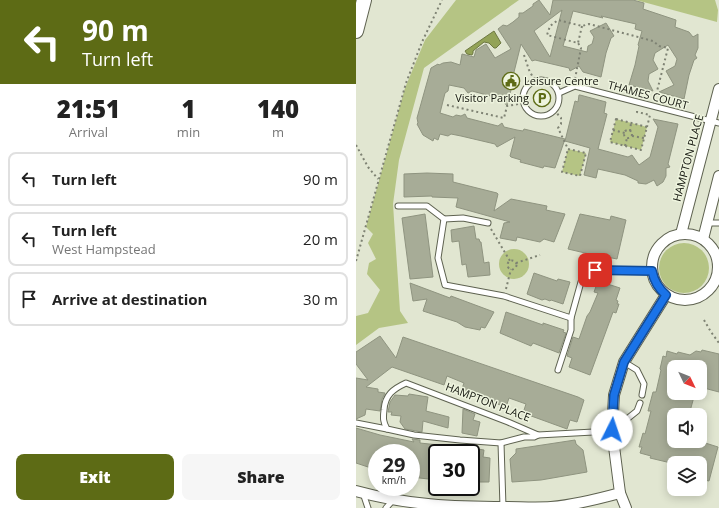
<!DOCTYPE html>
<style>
:root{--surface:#fff;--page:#f6f6f6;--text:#222;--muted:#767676;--line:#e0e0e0;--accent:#5d6b15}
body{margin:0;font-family:"Open Sans",sans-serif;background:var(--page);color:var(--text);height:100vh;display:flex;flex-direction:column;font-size:15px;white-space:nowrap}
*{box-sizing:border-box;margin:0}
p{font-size:13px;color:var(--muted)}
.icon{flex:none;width:22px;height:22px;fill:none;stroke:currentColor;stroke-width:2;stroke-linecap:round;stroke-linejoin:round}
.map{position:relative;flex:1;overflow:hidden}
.drawer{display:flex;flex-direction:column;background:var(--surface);width:356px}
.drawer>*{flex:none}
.top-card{background:#5d6b15;color:#fff;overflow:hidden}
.needle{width:26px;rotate:133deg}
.fabs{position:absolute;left:311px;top:360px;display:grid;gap:8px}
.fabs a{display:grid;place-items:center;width:40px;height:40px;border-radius:8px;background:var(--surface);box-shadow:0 2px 10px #0003;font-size:20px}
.speed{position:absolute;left:12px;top:444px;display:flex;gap:8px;font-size:20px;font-weight:700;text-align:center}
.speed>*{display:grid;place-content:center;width:52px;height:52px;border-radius:50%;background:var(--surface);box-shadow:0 2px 10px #0003;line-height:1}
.speed small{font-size:10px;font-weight:400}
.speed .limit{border:2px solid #111;border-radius:6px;background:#fff;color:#111}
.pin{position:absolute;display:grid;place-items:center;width:34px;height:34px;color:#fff;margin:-17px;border-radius:8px;box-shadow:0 2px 6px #0006}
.me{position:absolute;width:44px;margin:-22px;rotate:4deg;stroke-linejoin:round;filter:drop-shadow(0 0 3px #0008)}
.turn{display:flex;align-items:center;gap:14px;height:84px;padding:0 16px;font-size:18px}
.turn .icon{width:52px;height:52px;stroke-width:2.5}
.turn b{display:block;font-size:28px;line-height:34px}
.eta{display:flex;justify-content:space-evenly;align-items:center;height:68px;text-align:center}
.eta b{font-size:24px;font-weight:800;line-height:28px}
.button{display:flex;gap:8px;margin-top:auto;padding:8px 16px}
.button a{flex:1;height:46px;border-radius:8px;background:var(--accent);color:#fff;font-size:16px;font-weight:800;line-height:46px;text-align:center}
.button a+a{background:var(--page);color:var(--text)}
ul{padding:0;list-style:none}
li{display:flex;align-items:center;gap:12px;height:54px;margin:0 8px 6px;padding:0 8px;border:2px solid var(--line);border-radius:8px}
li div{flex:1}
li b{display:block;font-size:15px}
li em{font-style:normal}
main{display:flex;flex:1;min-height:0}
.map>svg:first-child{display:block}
.green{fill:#b5c484}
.water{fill:#93a357;stroke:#6d7841}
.building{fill:#a7ac97;stroke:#8f9480;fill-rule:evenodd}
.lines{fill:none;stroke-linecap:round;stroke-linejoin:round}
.lane-casing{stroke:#5e6250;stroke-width:7}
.street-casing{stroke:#5e6250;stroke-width:12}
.secondary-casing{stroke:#5e6250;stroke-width:16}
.path{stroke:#7e8273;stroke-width:2;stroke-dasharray:2 3;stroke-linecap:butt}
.lane{stroke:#fff;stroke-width:5}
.street{stroke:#fff;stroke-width:10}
.secondary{stroke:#fff;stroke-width:14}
.route-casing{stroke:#114b97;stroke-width:10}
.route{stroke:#1a73e8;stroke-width:7}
.labels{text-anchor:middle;stroke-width:3;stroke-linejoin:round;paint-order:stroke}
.poi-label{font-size:11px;fill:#13150e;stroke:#eef4de;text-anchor:start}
.street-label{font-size:11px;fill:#13150e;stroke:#eef4de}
</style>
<main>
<section class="drawer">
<div class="top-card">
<div class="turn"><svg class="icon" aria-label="left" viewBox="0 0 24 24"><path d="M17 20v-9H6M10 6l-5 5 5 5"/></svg><div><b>90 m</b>Turn left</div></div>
</div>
<div class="eta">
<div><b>21:51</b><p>Arrival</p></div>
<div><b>1</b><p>min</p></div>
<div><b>140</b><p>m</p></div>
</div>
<ul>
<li><svg class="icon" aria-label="left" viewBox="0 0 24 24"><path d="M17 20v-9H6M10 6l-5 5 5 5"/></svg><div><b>Turn left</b></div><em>90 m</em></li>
<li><svg class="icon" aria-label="left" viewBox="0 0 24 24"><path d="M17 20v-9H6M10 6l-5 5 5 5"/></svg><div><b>Turn left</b><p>West Hampstead</p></div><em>20 m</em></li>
<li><svg class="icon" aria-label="arrive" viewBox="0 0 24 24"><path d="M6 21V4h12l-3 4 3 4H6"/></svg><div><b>Arrive at destination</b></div><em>30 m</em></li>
</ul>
<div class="button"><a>Exit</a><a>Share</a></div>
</section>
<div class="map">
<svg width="363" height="508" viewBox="0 0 363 508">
<rect width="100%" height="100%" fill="#e1e6d1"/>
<g class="green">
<polygon points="100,0 163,0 68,68 43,160 37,204 44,311 52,323 23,328 0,345 0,316 12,313 24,290 11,274 13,263 20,259 12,243 17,234 10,227 49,88 69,40"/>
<polygon points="280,0 359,0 362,10 361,22"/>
<polygon points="260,119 291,127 285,150 254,142"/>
<polygon points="212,149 230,153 224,176 206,172"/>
<circle cx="328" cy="268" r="25"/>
<circle cx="158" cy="264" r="15"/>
</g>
<polygon class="water" points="138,31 145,43 140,48 138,48 133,43 128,42 117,51 117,53 116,55 111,54 109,51"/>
<g class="building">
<path d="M183,0l11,15 3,-15h80l11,3 -1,6 33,11 -1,7 14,5 4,5 5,-3v14l-3,7 2,3 -3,2 -5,15 -5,24 -25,-7 15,-7 -8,-14 9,-5 2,-7 -9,-14 -13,8 -2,7 5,9 -9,5 -1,7 5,10 -24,-6 6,-20 4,-19 -1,-1 4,-14 -7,-2 1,-5 -35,-8 2,2 -30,-7 -10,35 24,6 1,-6 4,-2 2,-7 -4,-6 16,-8 8,13 -3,2 -5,15 -5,24 -18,-5 -4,-6 -9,5 -1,-3 -34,-8 -3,1 -11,-17 -9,36 3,5 -3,1 -5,20 -5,-7 -30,-8 -4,2 -4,-5 -15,-3 -1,6 -3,2 -5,20 13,4 3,-2 5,1 4,-2 2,4 31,8 4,-3 2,4 13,3 6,1 1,-2 41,10 -10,29 -11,-2 -1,2 -23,-6 1,-2 -10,-3 -1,-1 5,-19 -18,10 -2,-3 -34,-8 -10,-2 -3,2 -8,-2 -2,6 -4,-2 -1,3 -10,-6 -6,-11 1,-1 -1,-5 14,-50 7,-4 1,1 4,-2 8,-1 9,3 2,-11 12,3 2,-7 10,-6 9,14 16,-9 -13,-20 5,-4 4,1 6,-4 6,-5v-4h4l10,-7v-2zM206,10l-12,47 -16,-26z"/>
<polygon points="223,95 224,95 250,102 248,113 251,114 242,149 272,157 276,155 283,165 294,157 302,127 297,119 322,124 312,164 314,167 310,168 310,176 307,182 301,186 298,180 290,184 282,183 282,181 269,175 242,169 240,178 228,175 234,148 209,141 219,101 222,102"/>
<polygon points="71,173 97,174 97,182 141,193 142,194 138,211 155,199 191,206 190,210 209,214 198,242 188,239 184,242 161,237 160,241 144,238 148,223 154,222 100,207 102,198 76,197 76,196 48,197 48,174"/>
<polygon points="69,214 77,277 54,279 46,218"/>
<polygon points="224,214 254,220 255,216 270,220 261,259 246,256 246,257 212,249"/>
<polygon points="118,226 120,239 123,239 124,242 125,242 128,263 133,262 134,275 112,277 110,264 106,265 103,241 96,242 95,230"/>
<polygon points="178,273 201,281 202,279 214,282 207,304 195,300 194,301 189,299 186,300 171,294"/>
<polygon points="242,281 264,288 260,300 262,301 261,304 263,304 260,313 257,312 234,375 213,367 216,358 211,356 217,337 223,339 231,316 234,312 242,293 238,292"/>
<polygon points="54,283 94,298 95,296 138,312 129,328 125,327 124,330 109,327 101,322 67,311 71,299 57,301"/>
<polygon points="150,312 187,325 187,323 208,330 207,332 210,333 203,353 177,343 175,346 144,333"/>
<polygon points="24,336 40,358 47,337 222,397 228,400 221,422 214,420 211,429 167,413 170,404 153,398 150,407 105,391 108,383 91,376 88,385 36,367 10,387 22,389 22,392 29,393 26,399 24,411 10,409 9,415 0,419 0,378 12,380 0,364 0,352"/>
<polygon points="346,350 363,354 363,392 344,387 344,367 318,367 318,393 339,393 333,415 318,415 318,441 343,441 362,447 353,481 344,479 344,463 315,463 294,458 295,456 284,453 286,447 283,447 287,433 289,434 295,411 292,411 297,392 300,392 305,370 304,369 307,356 310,357 311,351 321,354 322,352 334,355 340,351 345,352"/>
<polygon points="53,394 72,397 70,411 93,417 92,428 67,421 66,432 49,429 44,422 45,416 35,415 36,412 32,412 34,402 39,395 52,396"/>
<polygon points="107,409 119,414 117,420 124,422 121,436 106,433"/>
<polygon points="0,428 24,435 58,442 56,439 64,440 64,443 101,447 101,453 81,453 81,480 55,477 55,453 21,453 21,469 12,467 0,463"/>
<polygon points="219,440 220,444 227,450 231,472 185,480 156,482 154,459 160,453 160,449"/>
<polygon points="115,448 128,450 127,457 134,458 133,482 115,482"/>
</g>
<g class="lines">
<defs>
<g id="lane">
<circle cx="185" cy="98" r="18"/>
<polyline points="203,93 219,86 363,123"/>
<polyline points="42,206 71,206 88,219 107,218 132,223"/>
<polyline points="88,219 82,258 89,285 148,296 215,318 225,282 239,270 296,271"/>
<polyline points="351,223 363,223"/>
<polyline points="362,264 363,264"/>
<polyline points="268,362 281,370 288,384 286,395"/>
<polyline points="202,370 215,330 215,318"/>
<path d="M50,383l102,39 30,13 -4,2h-10l-23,6 -41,-3 -46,-5 -27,-6c-4,-7 -4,-11 -3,-19 1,-15 9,-21 22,-27z"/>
<polyline points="0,423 31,429"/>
<polyline points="182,435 256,431 281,411 284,403"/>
<polyline points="145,443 147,507"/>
<polyline points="7,493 12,508"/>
<polyline points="30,508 37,500"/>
</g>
<g id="street">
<circle cx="329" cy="267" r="33"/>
<polyline points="325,234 363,89"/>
<polyline points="347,239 363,176"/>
<path d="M0,491c51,14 97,16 149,16 15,0 31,1 46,0 23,-2 47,-8 69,-14l-8,-62 2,-36 10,-33 42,-67"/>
<polyline points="264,493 270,508"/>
</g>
<polyline id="secondary" points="0,31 8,0"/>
</defs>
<use href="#lane" class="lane-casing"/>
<use href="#street" class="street-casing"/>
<use href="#secondary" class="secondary-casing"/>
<g class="path">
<polyline points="226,26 222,43 191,35 194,26 202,20 226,26 233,24 297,41 303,46 312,48 300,95"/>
<polyline points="168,55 173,70 179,81"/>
<polyline points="219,79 225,48 222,43"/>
<polyline points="91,105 148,118 151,106 168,103"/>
<polyline points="198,110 205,118 205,124 202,128 212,149"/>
<polyline points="281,111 281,112 294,115 291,127"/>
<polygon points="260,119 291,127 285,150 254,142"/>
<polyline points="257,130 269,133"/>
<circle cx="272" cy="134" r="4"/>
<polyline points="274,131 275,123"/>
<polyline points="276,136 288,138"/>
<polyline points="0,145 12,167 22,179"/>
<polyline points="269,146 271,138"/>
<polygon points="212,149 230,153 224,176 206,172"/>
<polyline points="135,229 154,261"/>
<circle cx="156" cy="265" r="4.5"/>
<polyline points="0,261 50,83 66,42 86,0"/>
<polyline points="160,263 184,255"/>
<polyline points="150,289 155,269"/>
<polyline points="348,320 355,332 363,343"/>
</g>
<use href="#lane" class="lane"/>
<use href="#street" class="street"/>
<use href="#secondary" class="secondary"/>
</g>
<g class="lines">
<defs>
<path id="route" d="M239,270l57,1c2,10 6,17 14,24l-42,67 -10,33 -2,35"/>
</defs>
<use href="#route" class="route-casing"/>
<use href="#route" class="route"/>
</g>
<defs>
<symbol id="civic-ring" viewBox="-11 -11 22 22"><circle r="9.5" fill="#eef4de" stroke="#5d6b15" stroke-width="1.5"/><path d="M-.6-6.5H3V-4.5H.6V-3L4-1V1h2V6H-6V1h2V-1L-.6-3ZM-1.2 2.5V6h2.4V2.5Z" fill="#5d6b15"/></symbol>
<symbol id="parking-ring" viewBox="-11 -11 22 22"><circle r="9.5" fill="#eef4de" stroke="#5d6b15" stroke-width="1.5"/><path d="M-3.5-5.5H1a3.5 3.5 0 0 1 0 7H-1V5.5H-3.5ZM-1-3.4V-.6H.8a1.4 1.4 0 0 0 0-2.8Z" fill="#5d6b15"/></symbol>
</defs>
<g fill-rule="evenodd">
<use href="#civic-ring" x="145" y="71" width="20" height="20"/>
<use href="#parking-ring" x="176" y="88" width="20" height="20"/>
</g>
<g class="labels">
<g class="poi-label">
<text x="168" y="85">Leisure Centre</text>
<text x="173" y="102" text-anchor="end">Visitor Parking</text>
</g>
<g class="street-label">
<text transform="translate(292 95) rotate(15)" y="4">THAMES COURT</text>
<text transform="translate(332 158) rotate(-75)" y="4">HAMPTON PLACE</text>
<text transform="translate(132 402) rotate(21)" y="4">HAMPTON PLACE</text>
</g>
</g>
</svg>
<div class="fabs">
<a><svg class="needle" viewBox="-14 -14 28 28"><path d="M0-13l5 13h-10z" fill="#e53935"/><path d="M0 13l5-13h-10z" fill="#767676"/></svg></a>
<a><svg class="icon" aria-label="sound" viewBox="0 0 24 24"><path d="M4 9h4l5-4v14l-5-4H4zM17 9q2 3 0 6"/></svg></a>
<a><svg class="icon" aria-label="layers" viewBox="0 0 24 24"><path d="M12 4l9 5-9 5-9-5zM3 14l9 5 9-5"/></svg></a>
</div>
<div class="speed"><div>29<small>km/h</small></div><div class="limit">30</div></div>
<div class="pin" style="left:239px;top:270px;background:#d93025"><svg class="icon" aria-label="arrive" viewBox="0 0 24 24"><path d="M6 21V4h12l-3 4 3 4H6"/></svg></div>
<svg class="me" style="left:256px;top:430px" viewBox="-20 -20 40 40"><circle r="19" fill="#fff"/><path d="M0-13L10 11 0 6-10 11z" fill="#1a73e8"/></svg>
</div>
</main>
